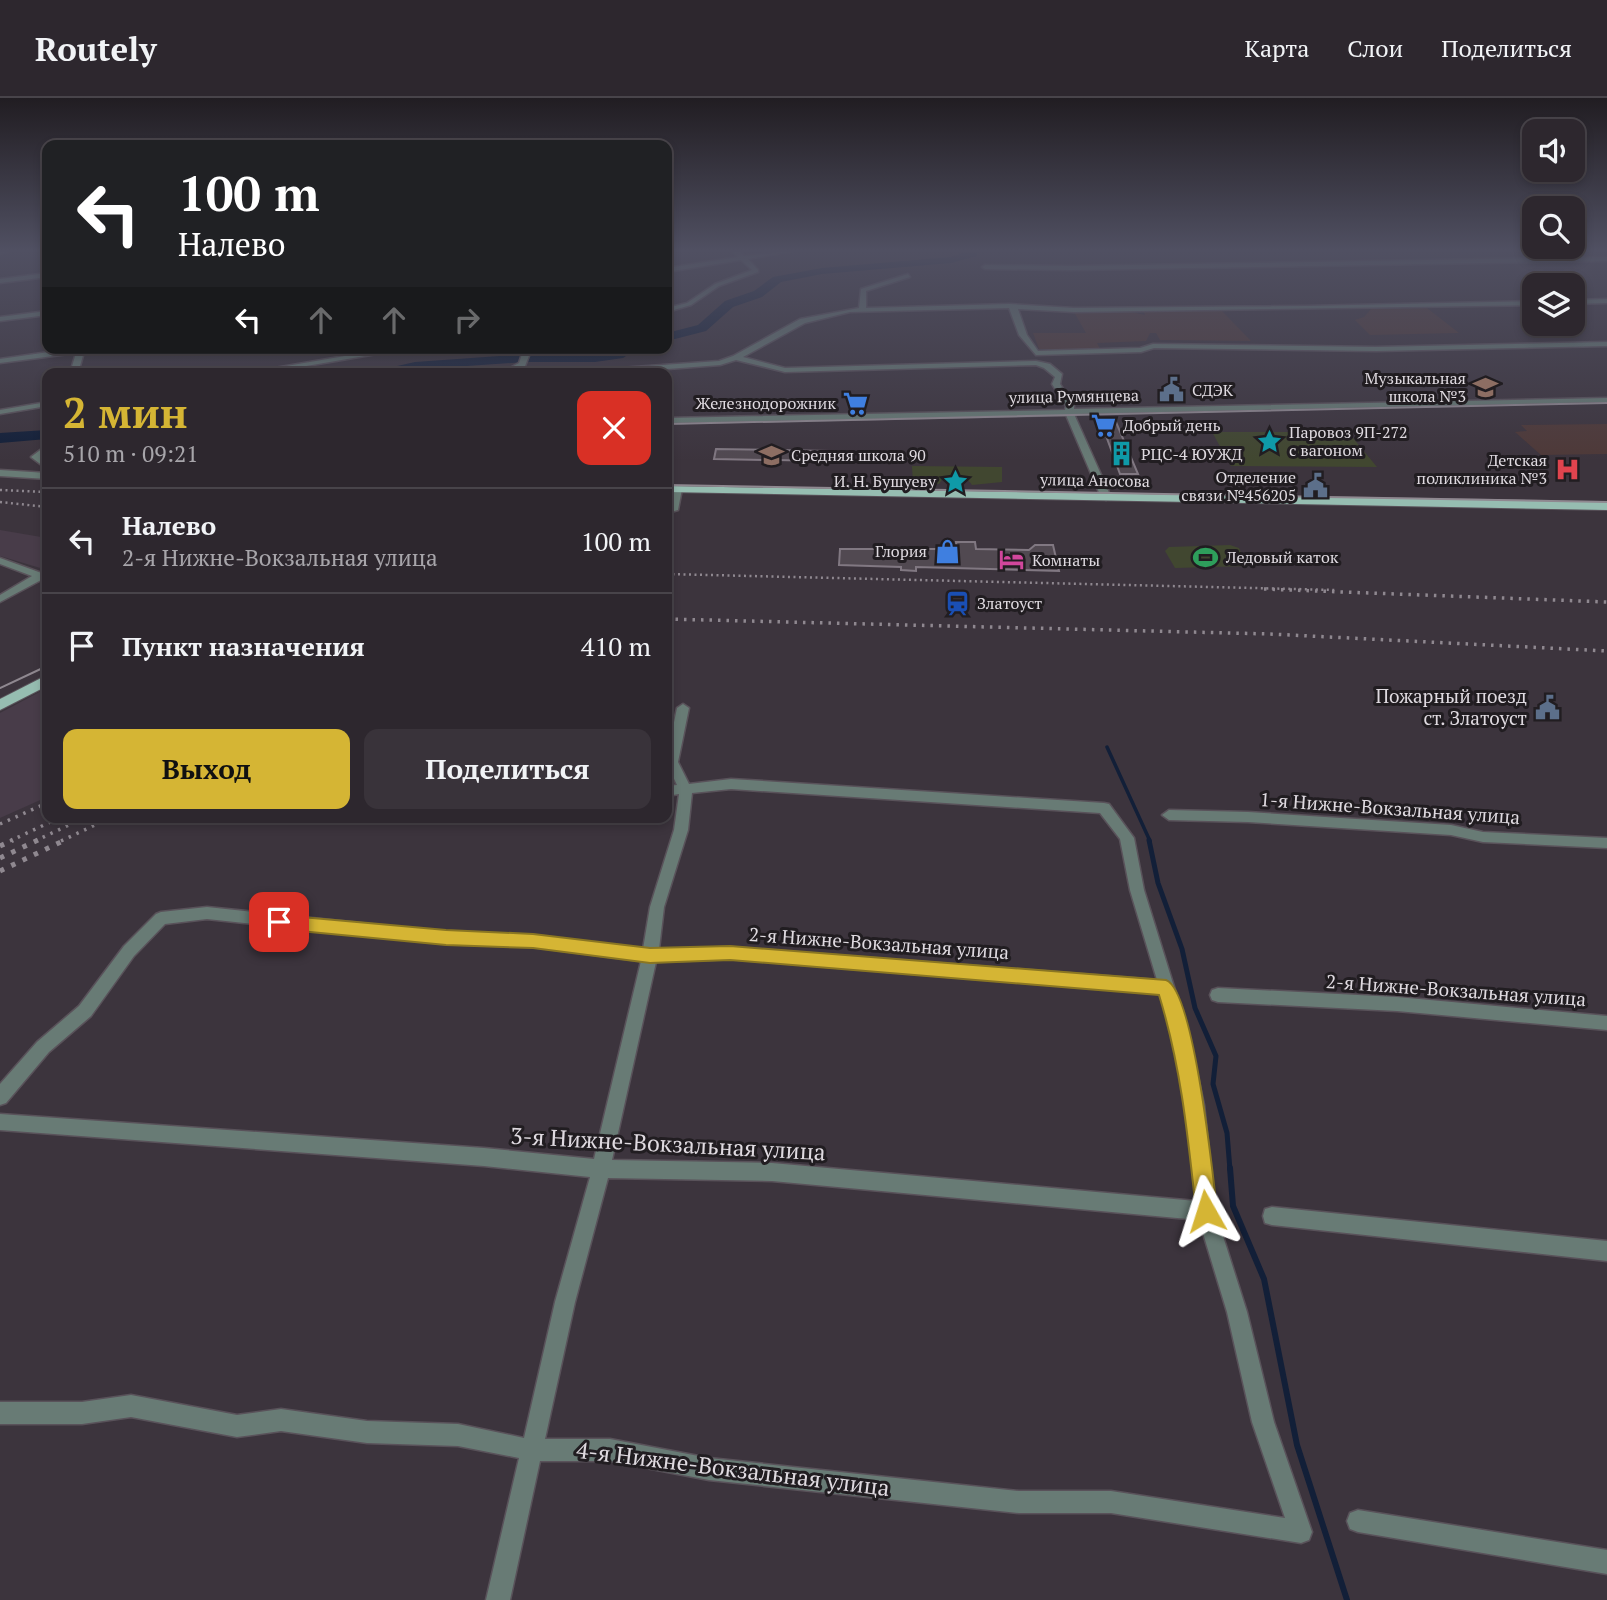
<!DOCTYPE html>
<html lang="ru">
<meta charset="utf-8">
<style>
:root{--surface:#2d272e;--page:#39333a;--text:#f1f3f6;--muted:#a7a5aa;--line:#48444a;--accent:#d5b534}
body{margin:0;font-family:"PT Serif",serif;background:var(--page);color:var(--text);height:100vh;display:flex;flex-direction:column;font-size:26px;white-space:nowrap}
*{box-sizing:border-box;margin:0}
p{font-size:23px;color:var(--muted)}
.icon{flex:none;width:38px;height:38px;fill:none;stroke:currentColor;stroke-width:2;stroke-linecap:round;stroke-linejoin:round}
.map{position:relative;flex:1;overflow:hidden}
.side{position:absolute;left:42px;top:270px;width:630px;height:455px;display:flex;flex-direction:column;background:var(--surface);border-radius:14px;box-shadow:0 4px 10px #0003,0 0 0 2px var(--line)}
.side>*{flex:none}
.guide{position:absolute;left:42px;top:42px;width:630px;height:214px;border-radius:14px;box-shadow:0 4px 10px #0003,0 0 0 2px var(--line);background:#202124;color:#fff;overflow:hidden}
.buttons{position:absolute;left:1522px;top:21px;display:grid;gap:14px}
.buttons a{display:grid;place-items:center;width:63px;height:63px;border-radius:14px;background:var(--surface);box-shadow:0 4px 10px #0003,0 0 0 2px var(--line);font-size:35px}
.pin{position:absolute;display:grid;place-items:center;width:60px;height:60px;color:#fff;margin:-30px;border-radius:14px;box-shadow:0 4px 10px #0006}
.me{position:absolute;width:77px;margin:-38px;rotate:354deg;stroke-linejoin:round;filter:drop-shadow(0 0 5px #0008)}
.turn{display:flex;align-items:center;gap:24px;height:147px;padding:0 21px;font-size:32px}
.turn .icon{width:91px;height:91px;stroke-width:2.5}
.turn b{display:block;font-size:49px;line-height:60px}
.lanes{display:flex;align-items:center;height:66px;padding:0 21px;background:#0003;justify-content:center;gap:35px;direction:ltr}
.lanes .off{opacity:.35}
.round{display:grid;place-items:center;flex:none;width:74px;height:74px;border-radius:14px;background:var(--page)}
.headline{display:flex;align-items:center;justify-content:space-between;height:119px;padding:0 21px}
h1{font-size:42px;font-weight:700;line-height:52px;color:var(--accent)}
.primary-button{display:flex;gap:14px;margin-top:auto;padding:14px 21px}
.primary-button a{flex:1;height:80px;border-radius:14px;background:var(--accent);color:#111;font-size:28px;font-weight:700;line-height:80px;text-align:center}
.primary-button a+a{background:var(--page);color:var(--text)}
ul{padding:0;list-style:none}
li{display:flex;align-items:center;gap:21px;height:105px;padding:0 21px;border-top:2px solid var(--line)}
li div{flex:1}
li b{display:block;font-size:26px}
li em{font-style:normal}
header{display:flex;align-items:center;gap:42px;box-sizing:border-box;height:98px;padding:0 35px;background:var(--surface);border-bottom:2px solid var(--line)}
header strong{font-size:33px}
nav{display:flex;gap:38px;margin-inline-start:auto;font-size:24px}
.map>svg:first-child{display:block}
.built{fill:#483c49}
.education{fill:#4e3938}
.green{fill:#414730}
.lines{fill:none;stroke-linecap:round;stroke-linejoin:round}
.stream-far2{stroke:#121f38;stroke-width:3.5}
.stream-far1{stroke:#121f38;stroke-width:5}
.stream{stroke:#121f38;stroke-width:6}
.river{fill:#121f38;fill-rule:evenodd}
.building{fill:#514951;stroke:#817882;stroke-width:2}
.minor-casing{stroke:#59525a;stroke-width:3}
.major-casing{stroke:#59525a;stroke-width:2}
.minor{fill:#687b75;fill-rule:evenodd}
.major{fill:#96bdb1;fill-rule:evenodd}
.tram{stroke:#8f8890;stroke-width:2}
.rail-far2{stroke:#8f8890;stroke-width:2.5;stroke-dasharray:2 3.5;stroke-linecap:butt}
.rail-far1{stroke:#8f8890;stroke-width:3.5;stroke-dasharray:2.5 6;stroke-linecap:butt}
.rail{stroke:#8f8890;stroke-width:5;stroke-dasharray:4.5 8;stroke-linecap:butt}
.route{fill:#d5b534;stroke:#8a7622;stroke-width:2}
.labels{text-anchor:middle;stroke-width:6;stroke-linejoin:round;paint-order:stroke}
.far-poi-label{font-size:16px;fill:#dfdae0;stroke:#211d21;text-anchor:start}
.far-street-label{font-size:16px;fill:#dfdae0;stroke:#211d21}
.poi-label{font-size:19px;fill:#dfdae0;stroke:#211d21;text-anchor:end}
.street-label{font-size:19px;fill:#dfdae0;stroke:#211d21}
.near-street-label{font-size:23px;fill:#dfdae0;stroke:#211d21}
</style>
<header>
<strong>Routely</strong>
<nav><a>Карта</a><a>Слои</a><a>Поделиться</a></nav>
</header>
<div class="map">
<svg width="1607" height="1502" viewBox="0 0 1607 1502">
<rect width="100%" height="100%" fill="#3c343d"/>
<g class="built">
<polygon points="0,432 47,440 47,472 0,458"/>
<polygon points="47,590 47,699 0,720 0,615"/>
</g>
<g class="education">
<polygon points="1427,210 1459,235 1370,237 1355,222 1364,219 1371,211"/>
<polygon points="1221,212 1251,243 1160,242 1156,235 1150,235 1146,243 1097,245 1100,251 1039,251 1033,235 1086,235 1074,214 1127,213 1145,217 1144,214"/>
<polygon points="1607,326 1607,356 1541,357 1515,334 1527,333 1521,327"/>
</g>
<g class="green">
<polygon points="1212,334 1348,334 1377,369 1231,368"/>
<path d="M912,368l90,1v15l-30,3c-6,-10 -19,-10 -29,-7l-4,6h-26z"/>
<polygon points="1230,447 1239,450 1247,468 1175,470 1165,453 1169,449"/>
</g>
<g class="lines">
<polyline class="stream-far2" points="1107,649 1150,743"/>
<polyline class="stream-far1" points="1149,742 1158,785 1182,851 1195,910 1216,958 1213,986 1227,1035 1230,1072"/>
<polyline class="stream" points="1230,1070 1233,1108 1264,1181 1297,1347 1347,1502"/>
<g class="river">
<polygon points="967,153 977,153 977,158 951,165 822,176 781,184 762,199 733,209 706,233 667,243 667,235 698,227 725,203 754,193 773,179 822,170 951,159"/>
<polygon points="621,250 638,250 623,260 595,264 526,264 366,275 415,264 526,256 595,256"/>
<polygon points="47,332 47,341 0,345 0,335"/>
</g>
</g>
<g class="building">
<polygon points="1101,324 1116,324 1138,376 1120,376"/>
<polygon points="716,351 828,353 827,363 714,361"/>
<polygon points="956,444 975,444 976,451 1029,452 1035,447 1053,447 1059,473 916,469 916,473 901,472 901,469 839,467 840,451 957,451"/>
</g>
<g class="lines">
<defs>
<g id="minor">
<polygon points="0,153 9,153 0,156"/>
<polygon points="732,153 739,153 744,158 793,153 748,161 758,172 758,174 719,188 691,207 667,214 667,210 687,205 715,186 752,172 741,162 667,174 667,170 738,159"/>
<polygon points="1607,159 1607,163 1072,172 985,171 982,169 985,167 1072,168"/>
<polygon points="47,175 47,179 0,185 0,181"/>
<polygon points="908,176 910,179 866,193 866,210 1009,206 1074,210 1307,208 1535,203 1535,207 1074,214 1018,211 1027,237 1038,253 1140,250 1153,246 1376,249 1607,244 1607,248 1376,253 1154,250 1141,254 1036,257 1019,237 1009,210 850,214 805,225 743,259 785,270 1036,263 1050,266 1062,276 1060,286 1074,308 1074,311 1607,300 1607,304 1074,316 1111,399 1106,402 1101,399 1066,317 667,325 667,320 1065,312 1066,308 1052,286 1055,279 1044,270 1036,267 785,274 736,262 720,267 615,275 574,275 578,273 719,263 733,258 800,221 859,210 861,191"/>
<polygon points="1560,184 1565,187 1558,187"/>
<polygon points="1607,201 1607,205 1573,206 1573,202"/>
<polygon points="47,213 47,217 0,223 0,219"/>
<polygon points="102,250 84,254 78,275 70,275 76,255 0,265 0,261 77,250"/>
<polygon points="392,250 412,250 265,275 245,275"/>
<polygon points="524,250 532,250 525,268 511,275 501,275 519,265"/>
<polygon points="47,304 47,308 0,316 0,312"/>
<polygon points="47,347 47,354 41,359 47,364 47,371 31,359"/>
<polygon points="0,372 47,375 47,381 0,378"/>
<polygon points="674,389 682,391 678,412 667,415"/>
<polygon points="0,460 47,477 47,483 41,482 0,504 0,497 32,478 0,466"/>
<path d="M683,606l6,4 -11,54 11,22 42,-5 373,24 5,1 25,34 10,52 45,145 15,70 11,106 32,101 27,110 38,110 -3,8 -8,3 -190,-30h-92l-310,-33 -99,-19h-70l-30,139h-24l33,-142 -61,-12 -91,-3 -86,-12 -44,6 -106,-20 -49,7h-82v-22h82l49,-7 106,20 44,-6 86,12 91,3 66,14 31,-136 35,-125 -106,-11 -484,-36v-16l484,34 110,11 47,-198 -108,-14 -87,-3 -239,-25 -42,5 -31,32 -43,60 -42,36 -43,51 -6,2v-21l37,-42 42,-36 45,-60 32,-32 5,-2 46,-5 239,25 87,3 110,14 7,-42 24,-77 5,-36 -12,2v-10l10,-1 -10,-21v-8l10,-48zM731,691l369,24 20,26 10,51 27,90 -427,-33 -71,2 5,-42 24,-77 4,-37zM730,861l431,35c20,68 28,136 35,207l-424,-38 -160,-3 44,-198zM608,1080l164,3 427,39 28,92 25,110 33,96 -174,-27h-92l-310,-33 -99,-19h-65l30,-137z"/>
<polygon points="1169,712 1248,714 1451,727 1483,734 1607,740 1607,750 1483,744 1451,737 1248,724 1169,722 1162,717"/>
<polygon points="1218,890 1397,899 1607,918 1607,932 1397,913 1218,904 1212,902 1210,897 1212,892"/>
<polygon points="1272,1109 1607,1143 1607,1163 1272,1127 1265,1125 1263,1118 1265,1111"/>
<polygon points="1358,1412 1607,1452 1607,1476 1358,1434 1350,1431 1347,1423 1350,1415"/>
</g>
<g id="major">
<polygon points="667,388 1607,404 1607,412 667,394"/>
<polygon points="47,577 47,588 0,612 0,601"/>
</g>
</defs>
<use href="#minor" class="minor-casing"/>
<use href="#major" class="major-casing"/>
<use href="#minor" class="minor"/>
<use href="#major" class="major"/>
<g class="tram">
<polyline points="667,326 1607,305"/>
<polyline points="667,387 1607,404"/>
<polyline points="0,590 47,568"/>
</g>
<g class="rail-far2">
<polyline points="0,392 47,394"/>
<polyline points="0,404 47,409"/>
<polyline points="667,476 1336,492"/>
</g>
<g class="rail-far1">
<polyline points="1264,491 1607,504"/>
<polyline points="667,521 1270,536 1607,553"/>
<polyline points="0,726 47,705"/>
<polyline points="10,743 61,719"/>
<polyline points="35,743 86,719"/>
<polyline points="61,743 112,719"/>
</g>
<g class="rail">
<polyline points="0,748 13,742"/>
<polyline points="0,760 38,742"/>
<polyline points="0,773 65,742"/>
</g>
</g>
<linearGradient id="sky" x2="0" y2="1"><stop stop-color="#211d22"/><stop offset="0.42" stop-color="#505062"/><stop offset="1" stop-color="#505062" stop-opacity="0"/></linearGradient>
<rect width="1607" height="363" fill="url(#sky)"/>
<path class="route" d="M279,817l167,15 87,4 117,14 80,-2 436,34c28,10 47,196 51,231l-3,7 -8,3 -7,-3 -3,-7c-8,-74 -15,-145 -37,-216l-429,-35 -80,3 -117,-15 -87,-3 -167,-16 -8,-7z"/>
<defs>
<symbol id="school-bare" viewBox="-9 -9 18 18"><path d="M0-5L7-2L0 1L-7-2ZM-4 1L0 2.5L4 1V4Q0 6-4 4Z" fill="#8d6e63" stroke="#211d21" stroke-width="2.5" paint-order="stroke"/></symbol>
<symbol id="civic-bare" viewBox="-9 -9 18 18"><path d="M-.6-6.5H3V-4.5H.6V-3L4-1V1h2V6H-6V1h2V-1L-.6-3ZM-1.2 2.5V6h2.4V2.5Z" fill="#5c6f8a" stroke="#211d21" stroke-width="2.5" paint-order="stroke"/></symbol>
<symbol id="supermarket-bare" viewBox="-9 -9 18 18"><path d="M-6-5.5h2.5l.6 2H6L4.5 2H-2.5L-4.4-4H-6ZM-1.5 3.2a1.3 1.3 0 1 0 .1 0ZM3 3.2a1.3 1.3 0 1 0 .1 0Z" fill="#3f7fe0" stroke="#211d21" stroke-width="2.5" paint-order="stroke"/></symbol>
<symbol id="sight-bare" viewBox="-9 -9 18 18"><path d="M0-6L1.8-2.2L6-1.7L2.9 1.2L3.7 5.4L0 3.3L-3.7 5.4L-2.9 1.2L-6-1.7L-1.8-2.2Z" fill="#0f9aa8" stroke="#211d21" stroke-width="2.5" paint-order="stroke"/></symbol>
<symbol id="building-bare" viewBox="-9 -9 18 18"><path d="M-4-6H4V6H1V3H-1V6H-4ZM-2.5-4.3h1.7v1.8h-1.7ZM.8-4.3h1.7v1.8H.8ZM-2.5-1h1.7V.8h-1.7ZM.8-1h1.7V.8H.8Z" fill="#0f9aa8" stroke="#211d21" stroke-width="2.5" paint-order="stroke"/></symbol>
<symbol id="hospital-bare" viewBox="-9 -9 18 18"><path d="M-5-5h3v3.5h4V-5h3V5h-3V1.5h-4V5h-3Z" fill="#e0444e" stroke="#211d21" stroke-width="2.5" paint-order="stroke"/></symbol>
<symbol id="shop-bare" viewBox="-9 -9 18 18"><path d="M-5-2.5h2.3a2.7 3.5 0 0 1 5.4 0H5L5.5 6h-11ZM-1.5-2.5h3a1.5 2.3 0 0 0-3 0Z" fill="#3f7fe0" stroke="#211d21" stroke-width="2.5" paint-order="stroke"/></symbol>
<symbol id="stadium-bare" viewBox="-9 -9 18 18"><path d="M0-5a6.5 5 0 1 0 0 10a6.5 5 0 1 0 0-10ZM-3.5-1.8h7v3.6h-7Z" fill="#2e9e5b" stroke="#211d21" stroke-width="2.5" paint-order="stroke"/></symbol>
<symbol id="hotel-bare" viewBox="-9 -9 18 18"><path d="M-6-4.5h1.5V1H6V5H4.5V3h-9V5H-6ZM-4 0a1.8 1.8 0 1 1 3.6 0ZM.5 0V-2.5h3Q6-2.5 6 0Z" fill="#d1479c" stroke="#211d21" stroke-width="2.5" paint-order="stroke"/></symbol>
<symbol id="station-bare" viewBox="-9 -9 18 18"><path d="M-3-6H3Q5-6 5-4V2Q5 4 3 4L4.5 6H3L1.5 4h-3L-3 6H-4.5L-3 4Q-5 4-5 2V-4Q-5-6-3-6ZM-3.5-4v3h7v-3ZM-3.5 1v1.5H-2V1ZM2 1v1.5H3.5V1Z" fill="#1a4fb4" stroke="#211d21" stroke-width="2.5" paint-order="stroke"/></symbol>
</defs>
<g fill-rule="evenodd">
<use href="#school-bare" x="1468" y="272" width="35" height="35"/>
<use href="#civic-bare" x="1154" y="274" width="35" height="35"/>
<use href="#supermarket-bare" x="838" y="288" width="35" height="35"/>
<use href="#supermarket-bare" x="1086" y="310" width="35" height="35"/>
<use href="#sight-bare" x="1252" y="326" width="35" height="35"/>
<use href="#building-bare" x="1104" y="338" width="35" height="35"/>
<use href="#school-bare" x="754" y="340" width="35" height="35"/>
<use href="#hospital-bare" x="1550" y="354" width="35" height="35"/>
<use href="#sight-bare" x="938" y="366" width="35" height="35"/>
<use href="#civic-bare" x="1298" y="370" width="35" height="35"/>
<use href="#shop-bare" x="930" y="436" width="35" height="35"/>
<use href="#stadium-bare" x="1188" y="442" width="35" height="35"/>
<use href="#hotel-bare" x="994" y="444" width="35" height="35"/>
<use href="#station-bare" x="940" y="488" width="35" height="35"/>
<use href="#civic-bare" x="1530" y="592" width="35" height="35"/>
</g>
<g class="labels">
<g class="far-poi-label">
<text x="1466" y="286" text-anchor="end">Музыкальная<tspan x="1466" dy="18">школа №3</tspan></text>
<text x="1192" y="298">СДЭК</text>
<text x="836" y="311" text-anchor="end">Железнодорожник</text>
<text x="1123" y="333">Добрый день</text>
<text x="1289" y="340">Паровоз 9П-272<tspan x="1289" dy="18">с вагоном</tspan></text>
<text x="1141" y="362">РЦС-4 ЮУЖД</text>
<text x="791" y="363">Средняя школа 90</text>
<text x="1547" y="368" text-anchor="end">Детская<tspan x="1547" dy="18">поликлиника №3</tspan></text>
<text x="1296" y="385" text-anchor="end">Отделение<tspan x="1296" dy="18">связи №456205</tspan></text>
<text x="936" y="389" text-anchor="end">И. Н. Бушуеву</text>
<text x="927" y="459" text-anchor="end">Глория</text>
<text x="1226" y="465">Ледовый каток</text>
<text x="1032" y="468">Комнаты</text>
<text x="977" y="511">Златоуст</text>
</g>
<g class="far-street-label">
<text transform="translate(1074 298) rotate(-1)" y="6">улица Румянцева</text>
<text transform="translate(1095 382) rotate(1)" y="6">улица Аносова</text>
</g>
<g class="poi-label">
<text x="1527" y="605">Пожарный поезд<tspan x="1527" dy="22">ст. Златоуст</tspan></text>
</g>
<g class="street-label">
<text transform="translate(1390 710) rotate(4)" y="7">1-я Нижне-Вокзальная улица</text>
<text transform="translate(879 845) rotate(4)" y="7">2-я Нижне-Вокзальная улица</text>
<text transform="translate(1456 892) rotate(4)" y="7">2-я Нижне-Вокзальная улица</text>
</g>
<g class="near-street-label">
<text transform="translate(668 1046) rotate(3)" y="8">3-я Нижне-Вокзальная улица</text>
<text transform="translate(733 1371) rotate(7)" y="8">4-я Нижне-Вокзальная улица</text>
</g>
</g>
</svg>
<div class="buttons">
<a><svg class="icon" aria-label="sound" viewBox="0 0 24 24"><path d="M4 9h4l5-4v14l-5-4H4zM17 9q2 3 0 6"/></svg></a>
<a><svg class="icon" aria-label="search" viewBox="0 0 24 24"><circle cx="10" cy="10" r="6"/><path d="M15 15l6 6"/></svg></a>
<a><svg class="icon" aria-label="layers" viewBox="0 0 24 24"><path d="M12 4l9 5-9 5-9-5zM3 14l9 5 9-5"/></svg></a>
</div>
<div class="pin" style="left:279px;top:824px;background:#d93025"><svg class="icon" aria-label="arrive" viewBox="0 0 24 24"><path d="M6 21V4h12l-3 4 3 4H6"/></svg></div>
<svg class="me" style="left:1206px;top:1113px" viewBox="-20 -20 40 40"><path d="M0-17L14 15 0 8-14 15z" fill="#d5b534" stroke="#fff" stroke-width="4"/></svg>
<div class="guide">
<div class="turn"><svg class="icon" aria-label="left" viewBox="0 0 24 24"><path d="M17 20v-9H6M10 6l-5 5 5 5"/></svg><div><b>100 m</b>Налево</div></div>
<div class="lanes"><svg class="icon" aria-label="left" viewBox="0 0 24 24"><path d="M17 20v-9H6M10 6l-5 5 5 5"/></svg><svg class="icon off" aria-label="ahead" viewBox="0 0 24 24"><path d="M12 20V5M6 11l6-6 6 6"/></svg><svg class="icon off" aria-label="ahead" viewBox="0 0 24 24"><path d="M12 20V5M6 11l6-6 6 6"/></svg><svg class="icon off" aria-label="right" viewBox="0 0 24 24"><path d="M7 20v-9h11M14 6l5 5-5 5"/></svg></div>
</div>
<section class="side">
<div class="headline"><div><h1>2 мин</h1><p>510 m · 09:21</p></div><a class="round" style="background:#d93025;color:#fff"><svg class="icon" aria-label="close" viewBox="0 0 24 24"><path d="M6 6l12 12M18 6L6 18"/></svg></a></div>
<ul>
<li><svg class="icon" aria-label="left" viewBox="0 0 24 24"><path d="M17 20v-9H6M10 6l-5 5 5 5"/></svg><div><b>Налево</b><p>2-я Нижне-Вокзальная улица</p></div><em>100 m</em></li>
<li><svg class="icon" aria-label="arrive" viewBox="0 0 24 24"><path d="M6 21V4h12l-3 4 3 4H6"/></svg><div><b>Пункт назначения</b></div><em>410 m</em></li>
</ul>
<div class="primary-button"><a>Выход</a><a>Поделиться</a></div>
</section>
</div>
